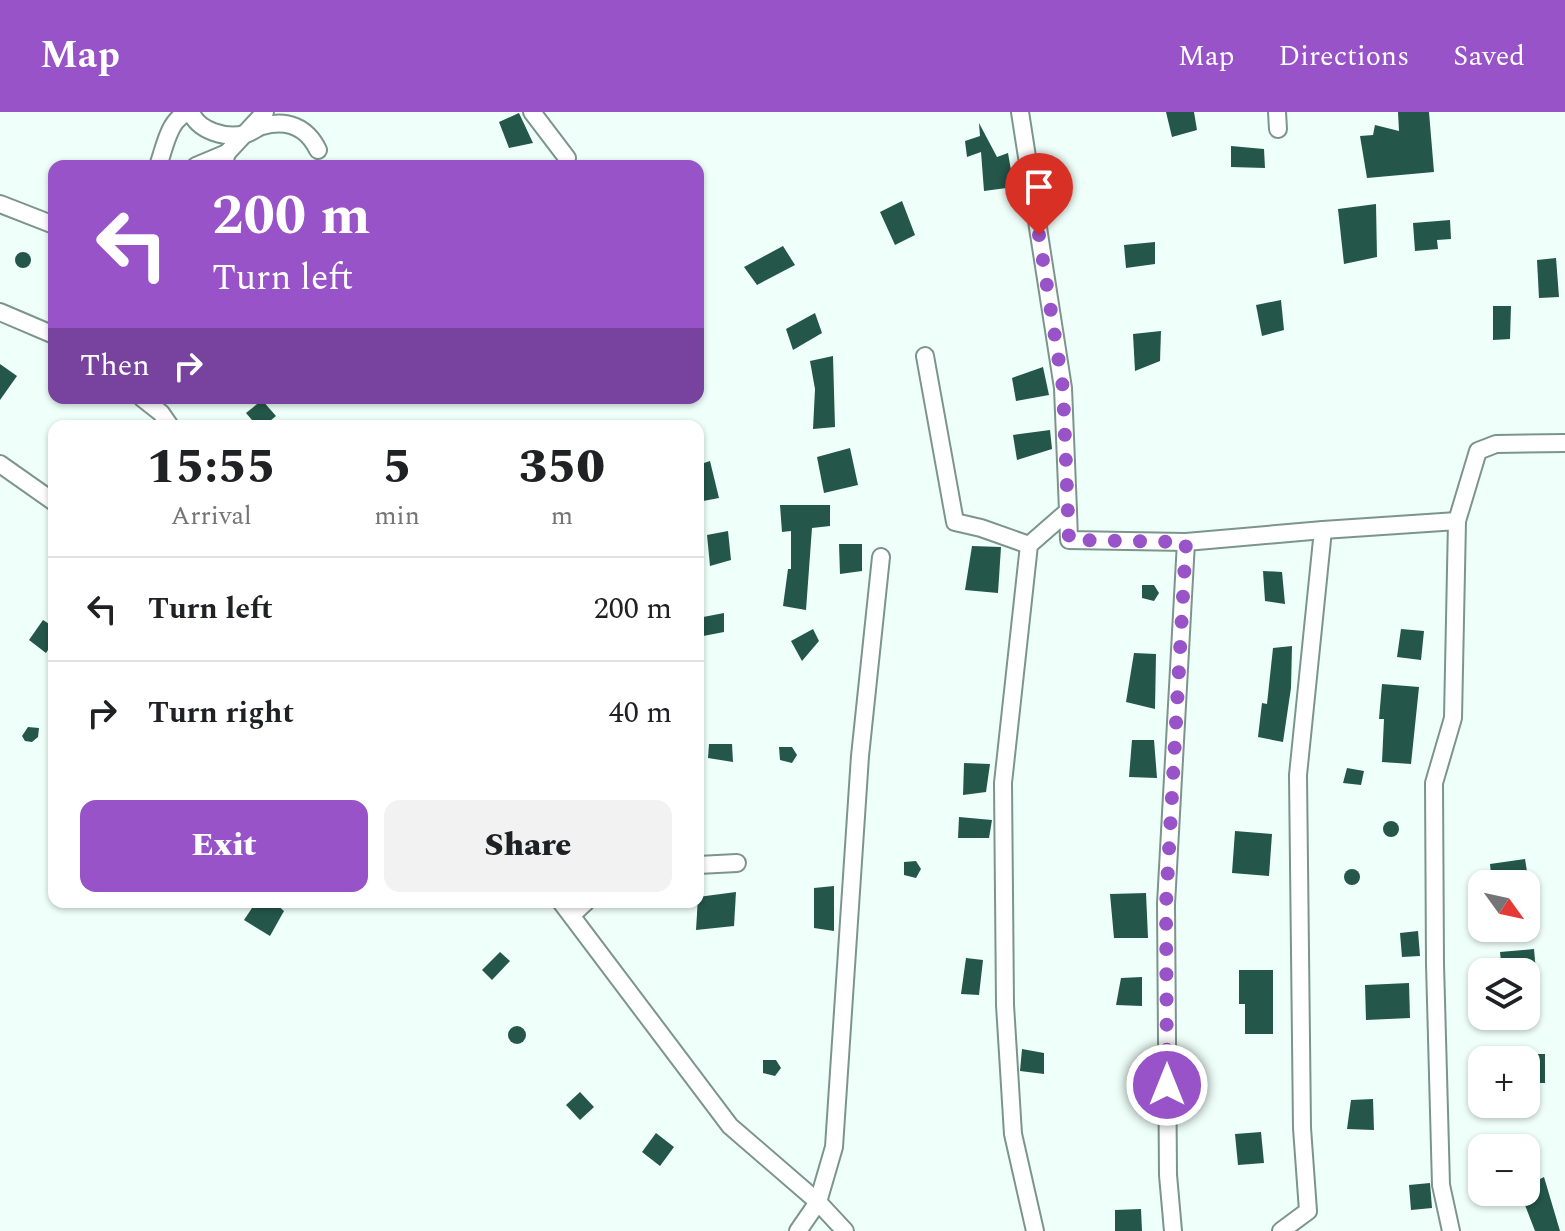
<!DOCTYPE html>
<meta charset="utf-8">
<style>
:root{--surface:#fff;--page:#f2f2f2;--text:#202124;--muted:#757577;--line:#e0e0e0;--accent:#9753c7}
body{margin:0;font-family:Spectral,serif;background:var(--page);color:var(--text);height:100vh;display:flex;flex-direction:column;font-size:30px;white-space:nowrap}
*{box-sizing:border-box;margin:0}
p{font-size:26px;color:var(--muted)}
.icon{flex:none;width:44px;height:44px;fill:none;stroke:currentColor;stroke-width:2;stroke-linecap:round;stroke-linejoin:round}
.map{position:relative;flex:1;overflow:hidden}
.drawer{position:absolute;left:48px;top:308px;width:656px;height:488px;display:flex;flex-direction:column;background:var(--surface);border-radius:16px;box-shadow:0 2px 6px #0004}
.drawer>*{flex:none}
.guide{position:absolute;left:48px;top:48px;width:656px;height:244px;border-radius:16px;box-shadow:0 2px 6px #0004;background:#9753c7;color:#fff;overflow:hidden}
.needle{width:52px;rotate:123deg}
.buttons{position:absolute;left:1468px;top:758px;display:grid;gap:16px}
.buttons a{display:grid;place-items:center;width:72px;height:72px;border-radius:16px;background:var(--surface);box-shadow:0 2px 6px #0004;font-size:40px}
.pin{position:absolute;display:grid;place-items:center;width:68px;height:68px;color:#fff;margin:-82px -34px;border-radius:50% 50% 50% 0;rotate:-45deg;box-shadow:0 0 8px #0007}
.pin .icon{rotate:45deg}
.me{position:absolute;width:88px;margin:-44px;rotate:0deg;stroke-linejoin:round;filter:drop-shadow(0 0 6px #0008)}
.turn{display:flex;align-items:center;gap:28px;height:168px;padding:0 32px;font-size:36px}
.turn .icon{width:104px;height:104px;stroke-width:2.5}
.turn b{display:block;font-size:56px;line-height:68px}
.then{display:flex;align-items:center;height:76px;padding:0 32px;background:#0003;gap:16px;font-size:30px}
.eta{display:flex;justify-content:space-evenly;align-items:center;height:136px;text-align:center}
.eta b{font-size:48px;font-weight:800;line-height:56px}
.cta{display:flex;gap:16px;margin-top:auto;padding:16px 32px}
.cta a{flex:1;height:92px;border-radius:16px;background:var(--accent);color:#fff;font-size:32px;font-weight:800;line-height:92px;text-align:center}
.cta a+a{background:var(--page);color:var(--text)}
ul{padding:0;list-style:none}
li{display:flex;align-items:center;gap:24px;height:104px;padding:0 32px;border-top:2px solid var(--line)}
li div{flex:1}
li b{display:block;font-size:30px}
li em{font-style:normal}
header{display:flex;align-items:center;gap:48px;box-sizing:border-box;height:112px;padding:0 40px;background:var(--accent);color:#fff}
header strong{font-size:38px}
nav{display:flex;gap:44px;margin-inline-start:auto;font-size:28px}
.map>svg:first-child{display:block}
.building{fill:#245749}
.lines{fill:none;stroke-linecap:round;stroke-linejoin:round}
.minor-casing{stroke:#7c958c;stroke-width:20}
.minor{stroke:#fff;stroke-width:16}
.route{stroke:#9753c7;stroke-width:14;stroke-dasharray:0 25.2}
</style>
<header>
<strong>Map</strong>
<nav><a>Map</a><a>Directions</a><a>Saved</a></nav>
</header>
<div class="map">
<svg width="1565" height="1119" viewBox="0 0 1565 1119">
<rect width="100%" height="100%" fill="#effff9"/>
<g class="building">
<polygon points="1166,0 1194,0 1197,18 1172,25"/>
<polygon points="1398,0 1429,0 1434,60 1367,66 1360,24 1373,23 1375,13 1399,19"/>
<polygon points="519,1 533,31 509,36 499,10"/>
<polygon points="979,11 997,45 1008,41 1014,75 984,79 981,40 967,45 965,29 980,24"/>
<polygon points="1231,34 1264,37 1265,56 1231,55"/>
<polygon points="902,89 915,123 895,133 880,100"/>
<polygon points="1376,92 1377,145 1344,152 1338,97"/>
<polygon points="1450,108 1451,127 1437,128 1438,137 1415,139 1413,111"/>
<polygon points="1155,130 1155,152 1126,156 1124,133"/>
<polygon points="783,134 795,153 757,173 744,155"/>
<circle cx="23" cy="148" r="8"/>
<polygon points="1556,146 1559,185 1539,186 1537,148"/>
<polygon points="1281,188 1284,218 1262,224 1256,193"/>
<polygon points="1493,194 1511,194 1510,227 1493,228"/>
<polygon points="815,201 822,221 793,238 786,217"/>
<polygon points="1161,219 1160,249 1135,259 1133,222"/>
<polygon points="833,244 835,315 813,317 815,277 810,249"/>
<polygon points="0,252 17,264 0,288"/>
<polygon points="1043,255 1049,283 1016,289 1012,266"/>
<polygon points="262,288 276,304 264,314 257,314 246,301"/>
<polygon points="1050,318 1052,337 1017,348 1013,323"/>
<polygon points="850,336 858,373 824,381 817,345"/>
<polygon points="710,349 719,386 698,390 698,353"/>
<polygon points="780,393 830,393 830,414 812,416 806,498 783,494 788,457 791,457 791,419 782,420"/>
<polygon points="728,419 731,448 710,454 707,423"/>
<polygon points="839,432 862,432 862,459 840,462"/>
<polygon points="972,434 1001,435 998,481 965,478"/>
<polygon points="1263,459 1282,460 1285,492 1265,489"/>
<polygon points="1142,473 1154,473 1159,481 1154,489 1142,486"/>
<polygon points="724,501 724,520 698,525 698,506"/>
<polygon points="43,508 54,515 54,529 46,541 29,528"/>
<polygon points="813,517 819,529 802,549 791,529"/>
<polygon points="1401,517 1424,519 1421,548 1397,545"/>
<polygon points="1292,534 1291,576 1283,630 1258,625 1262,591 1267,592 1273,536"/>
<polygon points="1134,541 1156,542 1155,597 1126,590"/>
<polygon points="1382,572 1419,575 1411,652 1382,650 1384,607 1379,607"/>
<polygon points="28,615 39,616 38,625 32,630 25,629 22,624"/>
<polygon points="1132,628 1154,628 1157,666 1129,665"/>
<polygon points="709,632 732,632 733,650 708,646"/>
<polygon points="779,635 792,635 797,643 792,651 780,648"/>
<polygon points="964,651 990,652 986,680 963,683"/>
<polygon points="1347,656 1364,659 1361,673 1343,671"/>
<polygon points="959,705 992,708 989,726 958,726"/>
<circle cx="1391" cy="717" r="8"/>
<polygon points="1235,719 1272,722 1269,764 1232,761"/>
<polygon points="1525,747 1529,772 1492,772 1490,752"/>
<polygon points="916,749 921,757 916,766 904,763 904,750"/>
<circle cx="1352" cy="765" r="8"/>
<polygon points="834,774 834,819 814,816 814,776"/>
<polygon points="736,780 734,814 696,818 698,785"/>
<polygon points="1146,781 1148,826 1114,826 1110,782"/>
<polygon points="256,790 274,790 284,799 270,824 244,808"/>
<polygon points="1418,819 1420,844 1402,845 1400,821"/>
<polygon points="1534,837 1536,860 1502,860 1500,840"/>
<polygon points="500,840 510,849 492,868 482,858"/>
<polygon points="966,846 983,848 979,883 961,882"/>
<polygon points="1239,858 1273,858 1273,922 1245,922 1245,892 1239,892"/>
<polygon points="1142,865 1142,894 1116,893 1121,866"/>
<polygon points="1409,871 1410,906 1366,908 1365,873"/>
<circle cx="517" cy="923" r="9"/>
<polygon points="1022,937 1044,941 1044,962 1020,959"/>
<rect x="1526" y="942" width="19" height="29"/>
<polygon points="763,948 776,948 781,956 775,964 763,961"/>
<polygon points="580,980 594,995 580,1008 566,993"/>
<polygon points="1373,987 1374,1018 1347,1017 1351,988"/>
<polygon points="1261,1020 1264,1051 1238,1053 1235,1022"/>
<polygon points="656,1021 674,1035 660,1054 642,1040"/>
<polygon points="1544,1065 1560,1119 1535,1119 1520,1080 1526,1080 1526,1074"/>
<polygon points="1430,1071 1432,1096 1411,1098 1409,1073"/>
<polygon points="1141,1097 1142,1119 1115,1119 1115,1098"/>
</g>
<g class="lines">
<defs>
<g id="minor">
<path d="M191,0c7,19 35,27 54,22 6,-1 11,-6 17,-8 25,-7 45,1 56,24"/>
<polyline points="532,0 567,46"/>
<polyline points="1020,0 1063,276 1068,399 1029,433 1003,671 1005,893 1013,1022 1035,1119"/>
<polyline points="1277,0 1278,17"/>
<polyline points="227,41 265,0"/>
<path d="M158,54c7,-19 11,-50 33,-54"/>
<polyline points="196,54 227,41 223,54"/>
<polyline points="0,92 54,113"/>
<polyline points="0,200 54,223"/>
<polyline points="925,244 955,410 981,416 1029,433"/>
<polyline points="142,286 161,301 170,314"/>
<polyline points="0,352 54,390"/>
<polyline points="1068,399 1069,428 1186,430"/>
<polyline points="1457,409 1478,339 1496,332 1565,331"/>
<polyline points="698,753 737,751"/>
<polyline points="561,790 730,1014 818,1090 845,1119"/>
<polyline points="572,803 586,790"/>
<polyline points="798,1119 818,1090 834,1035 860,644 881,445"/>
<polyline points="1173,1119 1168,1063 1166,792 1186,430 1323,418 1457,409 1453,606 1434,671 1435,852 1441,1073 1451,1119"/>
<polyline points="1281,1119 1308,1099 1302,1016 1298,663 1323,418"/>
</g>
</defs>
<use href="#minor" class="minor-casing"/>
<use href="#minor" class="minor"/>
</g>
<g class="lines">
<polyline class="route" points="1039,123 1063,276 1069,428 1186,430 1166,792 1167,973"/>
</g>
</svg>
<div class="buttons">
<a><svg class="needle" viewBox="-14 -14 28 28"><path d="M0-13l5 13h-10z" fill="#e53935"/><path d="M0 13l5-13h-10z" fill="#757577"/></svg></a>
<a><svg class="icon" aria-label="layers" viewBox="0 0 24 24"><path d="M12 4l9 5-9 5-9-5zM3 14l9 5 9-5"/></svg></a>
<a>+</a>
<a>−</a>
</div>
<div class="pin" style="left:1039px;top:123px;background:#d93025"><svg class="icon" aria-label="arrive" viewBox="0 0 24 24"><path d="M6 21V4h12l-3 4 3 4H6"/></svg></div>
<svg class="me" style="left:1167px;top:973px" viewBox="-20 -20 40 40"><circle r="17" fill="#9753c7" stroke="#fff" stroke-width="3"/><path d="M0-11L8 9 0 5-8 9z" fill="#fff"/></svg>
<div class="guide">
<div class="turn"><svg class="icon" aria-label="left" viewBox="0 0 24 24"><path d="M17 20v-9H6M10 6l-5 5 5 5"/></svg><div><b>200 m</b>Turn left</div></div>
<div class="then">Then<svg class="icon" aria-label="right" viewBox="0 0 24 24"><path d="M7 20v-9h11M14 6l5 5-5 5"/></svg></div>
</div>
<section class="drawer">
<div class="eta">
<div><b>15:55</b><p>Arrival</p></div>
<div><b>5</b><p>min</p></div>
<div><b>350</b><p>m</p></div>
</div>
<ul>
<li><svg class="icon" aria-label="left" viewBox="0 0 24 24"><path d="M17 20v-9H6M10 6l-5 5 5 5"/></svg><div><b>Turn left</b></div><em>200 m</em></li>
<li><svg class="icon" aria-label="right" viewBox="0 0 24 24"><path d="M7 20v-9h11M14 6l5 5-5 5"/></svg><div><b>Turn right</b></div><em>40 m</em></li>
</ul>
<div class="cta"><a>Exit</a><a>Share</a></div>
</section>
</div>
